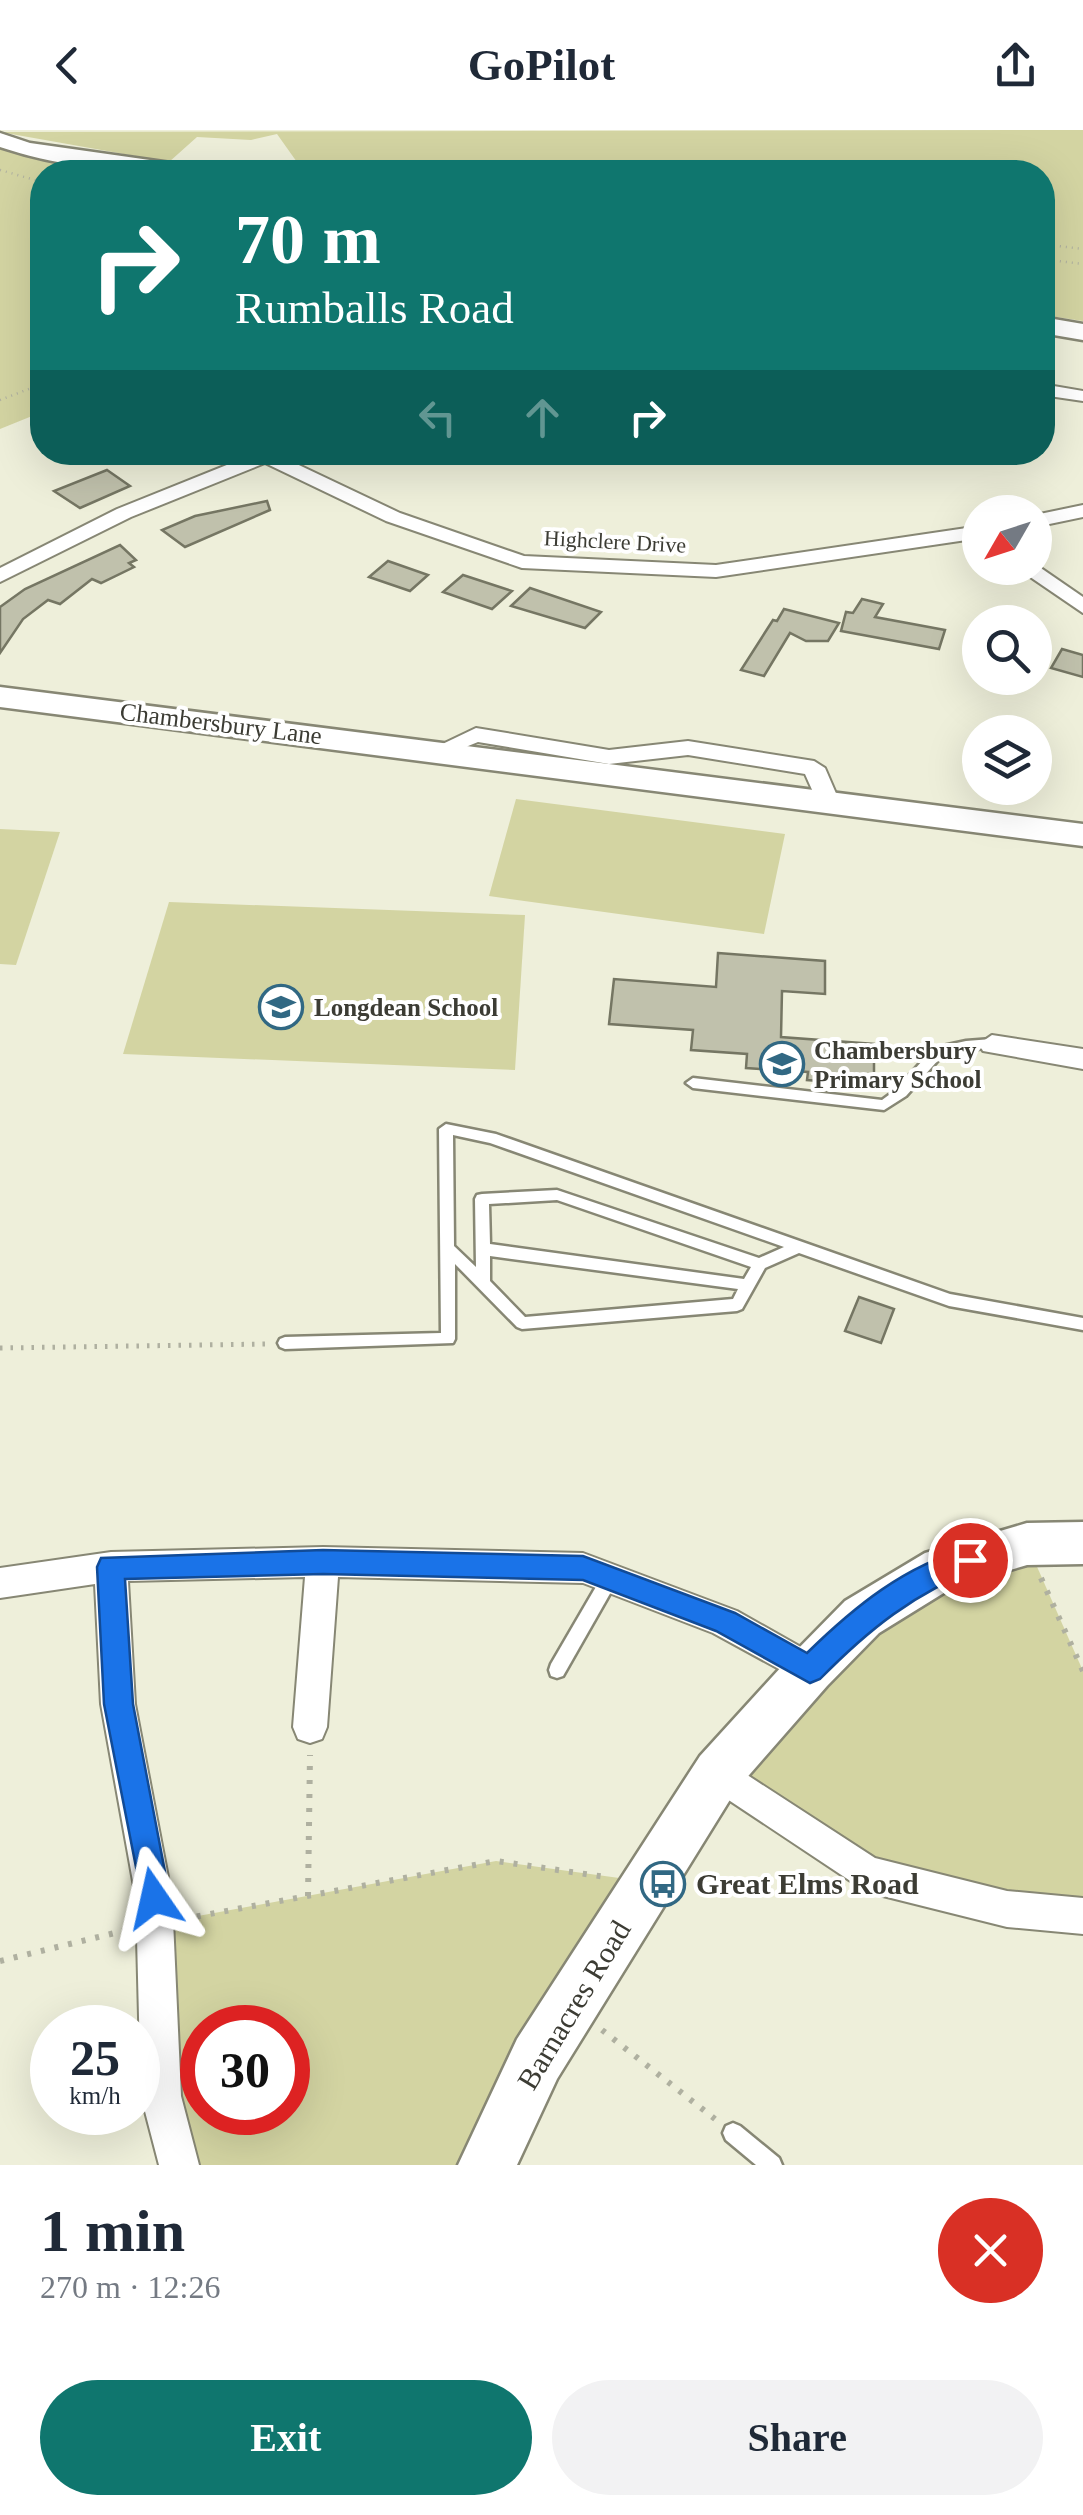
<!DOCTYPE html>
<meta charset="utf-8">
<style>
:root{--surface:#fff;--page:#f2f2f3;--text:#1f2937;--muted:#747a83;--accent:#0f766e}
body{margin:0;font-family:"Times New Roman",serif;background:var(--page);color:var(--text);height:100vh;display:flex;flex-direction:column;font-size:38px;white-space:nowrap}
*{box-sizing:border-box;margin:0}
p{font-size:32px;color:var(--muted)}
.icon{flex:none;width:55px;height:55px;fill:none;stroke:currentColor;stroke-width:2;stroke-linecap:round;stroke-linejoin:round}
.map{position:relative;height:2035px;overflow:hidden}
.drawer{display:flex;flex-direction:column;background:var(--surface);flex:1}
.drawer>*{flex:none}
.guide{position:absolute;left:30px;top:30px;width:1025px;height:305px;border-radius:40px;box-shadow:0 10px 40px #0002;background:#0f766e;color:#fff;overflow:hidden}
.needle{width:65px;rotate:231deg}
.controls{position:absolute;left:962px;top:365px;display:grid;gap:20px}
.controls a{display:grid;place-items:center;width:90px;height:90px;border-radius:50%;background:var(--surface);box-shadow:0 10px 40px #0002;font-size:50px}
.speed{position:absolute;left:30px;top:1875px;display:flex;gap:20px;font-size:50px;font-weight:700;text-align:center}
.speed>*{display:grid;place-content:center;width:130px;height:130px;border-radius:50%;background:var(--surface);box-shadow:0 10px 40px #0002;line-height:1}
.speed small{font-size:25px;font-weight:400}
.speed .limit{border:15px solid #d22;background:#fff;color:#111}
.pin{position:absolute;display:grid;place-items:center;width:85px;height:85px;color:#fff;margin:-42px;border:5px solid #fff;border-radius:50%;box-shadow:0 2px 10px #0007}
.me{position:absolute;width:110px;margin:-55px;rotate:349deg;stroke-linejoin:round;filter:drop-shadow(0 0 8px #0008)}
.turn{display:flex;align-items:center;gap:35px;height:210px;padding:0 40px;font-size:45px}
.turn .icon{width:130px;height:130px;stroke-width:2.5}
.turn b{display:block;font-size:70px;line-height:85px}
.lanes{display:flex;align-items:center;height:95px;padding:0 40px;background:#0003;justify-content:center;gap:50px;direction:ltr}
.lanes .off{opacity:.35}
.round{display:grid;place-items:center;flex:none;width:105px;height:105px;border-radius:52px;background:var(--page)}
.head{display:flex;align-items:center;justify-content:space-between;height:170px;padding:0 40px}
h1{font-size:60px;font-weight:800;line-height:75px}
.primary-button{display:flex;gap:20px;margin-top:auto;padding:20px 40px}
.primary-button a{flex:1;height:115px;border-radius:60px;background:var(--accent);color:#fff;font-size:40px;font-weight:800;line-height:115px;text-align:center}
.primary-button a+a{background:var(--page);color:var(--text)}
header{display:flex;justify-content:space-between;align-items:center;height:130px;padding:0 40px;background:var(--surface);font-size:45px;font-weight:800}
.map>svg:first-child{display:block}
.green{fill:#d3d4a2;fill-rule:evenodd}
.building{fill:#c0c1ac;stroke:#757663;stroke-width:2.5}
.lines{fill:none;stroke-linecap:round;stroke-linejoin:round}
.lane-casing{stroke:#878774;stroke-width:5}
.street-casing{stroke:#878774;stroke-width:4}
.secondary-casing{stroke:#878774;stroke-width:5}
.path-far2{stroke:#afb0a0;stroke-width:2.5;stroke-dasharray:1 5;stroke-linecap:butt}
.path-far1{stroke:#afb0a0;stroke-width:5;stroke-dasharray:2.5 8;stroke-linecap:butt}
.path{stroke:#afb0a0;stroke-width:6;stroke-dasharray:4 10;stroke-linecap:butt}
.lane{fill:#fff;fill-rule:evenodd}
.street{fill:#fff;fill-rule:evenodd}
.secondary{fill:#fff;fill-rule:evenodd}
.route{fill:#1a73e8;stroke:#114b97;stroke-width:2.5}
.labels{text-anchor:middle;stroke-width:8;stroke-linejoin:round;paint-order:stroke}
.far-street-label{font-size:22px;fill:#3c3c34;stroke:#fff}
.street-label{font-size:25px;fill:#3c3c34;stroke:#fff}
.poi-label{font-size:25px;font-weight:bold;fill:#3c3c34;stroke:#fff;text-anchor:start}
.near-poi-label{font-size:30px;font-weight:bold;fill:#3c3c34;stroke:#fff;text-anchor:start}
.near-street-label{font-size:30px;fill:#3c3c34;stroke:#fff}
</style>
<header><svg class="icon" aria-label="back" viewBox="0 0 24 24"><path d="M15 5l-7 7 7 7"/></svg>GoPilot<svg class="icon" aria-label="share" viewBox="0 0 24 24"><path d="M12 15V3M7 8l5-5 5 5M5 13v7h14v-7"/></svg></header>
<div class="map">
<svg width="1083" height="2035" viewBox="0 0 1083 2035">
<rect width="100%" height="100%" fill="#eeefda"/>
<g class="green">
<polygon points="1083,0 1083,191 1043,185 1042,42 304,42 277,4 251,10 197,7 169,32 0,2"/>
<polygon points="0,10 175,42 42,42 42,282 0,299"/>
<polygon points="516,669 785,704 764,804 489,766"/>
<polygon points="0,699 60,702 16,835 0,834"/>
<polygon points="169,772 525,785 515,940 123,924"/>
<polygon points="1027,1414 1083,1541 1083,1786 867,1744 718,1643 862,1487"/>
<path d="M496,1731l167,23 -176,281h-308l-24,-241zM202,1898h86v84h-86z"/>
</g>
<g class="building">
<polygon points="107,340 130,356 80,378 54,361"/>
<polygon points="267,371 270,380 185,417 162,400 195,386"/>
<polygon points="120,415 136,430 129,433 134,437 101,453 92,449 60,474 48,470 23,489 0,523 0,477 25,459"/>
<polygon points="388,431 428,445 410,461 369,447"/>
<polygon points="463,445 512,461 492,479 443,462"/>
<polygon points="530,458 601,482 585,498 511,476"/>
<polygon points="862,469 883,474 875,487 945,500 939,519 841,501 846,482 853,483"/>
<polygon points="784,479 839,493 828,511 806,511 790,503 764,546 741,540 773,490 777,491"/>
<polygon points="1062,519 1083,525 1083,547 1051,538"/>
<polygon points="718,823 825,831 825,864 782,861 781,907 874,914 874,955 807,950 808,942 746,938 747,924 691,920 693,900 609,894 614,849 716,857"/>
<polygon points="859,1167 894,1179 881,1213 845,1201"/>
</g>
<g class="lines">
<defs>
<g id="lane">
<polygon points="992,909 997,911 999,914 997,917 966,920 940,928 906,966 884,980 693,958 686,953 693,948 882,970 897,959 931,921 943,916 966,911"/>
<path d="M446,994l50,10 454,160 133,24v12l-134,-24 -150,-53 -34,15 -23,41 -5,2 -215,18 -5,-2 -62,-63v75l-2,4 -168,6 -5,-2 -2,-4 2,-4 5,-2 156,-4 -2,-204zM453,1005l37,8 294,104 -25,11 -202,-68 -75,4 -5,1 -2,4 1,68 -22,-21zM557,1070l194,67 -7,12 -254,-35 -1,-40zM490,1126l248,33 -5,10 -208,18 -35,-36z"/>
<polygon points="610,1441 616,1443 618,1448 616,1453 563,1546 557,1548 551,1546 549,1540 551,1534 604,1443"/>
<polygon points="733,1993 740,1996 779,2028 782,2035 756,2035 726,2010 723,2003 726,1996"/>
</g>
<g id="street">
<polygon points="1042,254 1083,261 1083,271 1042,265"/>
<polygon points="259,322 286,322 282,327 400,383 524,426 716,435 980,396 980,408 716,447 522,438 386,391 265,333 131,387 0,452 0,438 117,379"/>
<polygon points="1083,375 1083,387 1035,397 1035,385"/>
<polygon points="1035,434 1083,467 1083,483 1017,438"/>
<polygon points="476,598 609,620 688,611 814,631 825,638 841,675 837,680 821,680 805,644 688,625 609,634 478,612 441,627 430,620"/>
<polygon points="992,905 1083,919 1083,939 983,921 979,914"/>
<polygon points="323,1417 583,1423 737,1481 822,1529 827,1540 822,1551 810,1556 713,1503 583,1453 338,1447 327,1597 322,1609 310,1613 298,1609 293,1597 305,1447 128,1451 135,1574 172,1768 181,1966 199,2035 159,2035 141,1966 136,1768 101,1574 95,1454 0,1468 0,1438 111,1422"/>
<polygon points="718,1626 875,1728 1007,1761 1083,1768 1083,1804 1007,1797 867,1762 706,1655 700,1643 706,1631"/>
</g>
<g id="secondary">
<path d="M0,3l30,10 155,22 11,7c-62,4 -136,-5 -196,-25z"/>
<polygon points="1042,187 1083,194 1083,210 1042,203"/>
<polygon points="0,557 1083,694 1083,716 0,577"/>
<polygon points="1083,1392 1083,1434 1027,1435 955,1456 879,1503 827,1556 736,1660 557,1949 517,2035 458,2035 517,1909 700,1626 793,1524 845,1471 925,1423 1027,1393"/>
</g>
</defs>
<use href="#lane" class="lane-casing"/>
<use href="#street" class="street-casing"/>
<use href="#secondary" class="secondary-casing"/>
<g class="path-far2">
<polyline points="0,40 42,52"/>
<polyline points="1042,114 1083,119"/>
<polyline points="1042,129 1083,134"/>
<polyline points="0,270 42,254"/>
</g>
<polyline class="path-far1" points="0,1218 267,1214"/>
<g class="path">
<polyline points="1041,1448 1083,1541"/>
<polyline points="308,1766 310,1625"/>
<polyline points="183,1789 496,1731 606,1747"/>
<polyline points="0,1831 123,1801"/>
<polyline points="602,1900 715,1989"/>
</g>
<use href="#lane" class="lane"/>
<use href="#street" class="street"/>
<use href="#secondary" class="secondary"/>
</g>
<path class="route" d="M970,1418l10,4 4,8 -4,8c-65,24 -112,62 -160,111l-10,4 -94,-52 -133,-51 -260,-6 -198,5 8,125 37,194 -5,10 -11,5 -10,-5 -40,-204 -7,-137 4,-9 222,-8 260,6 152,57 72,40c47,-46 98,-88 163,-105z"/>
<defs>
<symbol id="school-ring" viewBox="-11 -11 22 22"><circle r="9.5" fill="#fff" stroke="#316883" stroke-width="1.5"/><path d="M0-5L7-2L0 1L-7-2ZM-4 1L0 2.5L4 1V4Q0 6-4 4Z" fill="#316883"/></symbol>
<symbol id="bus-ring" viewBox="-11 -11 22 22"><circle r="9.5" fill="#fff" stroke="#316883" stroke-width="1.5"/><path d="M-5-6H5V4H4V6H2V4H-2V6H-4V4H-5ZM-3.5-4V0h7V-4ZM-3.5 1.2v1.5H-2V1.2ZM2 1.2v1.5H3.5V1.2Z" fill="#316883"/></symbol>
</defs>
<g fill-rule="evenodd">
<use href="#school-ring" x="256" y="852" width="50" height="50"/>
<use href="#school-ring" x="757" y="909" width="50" height="50"/>
<use href="#bus-ring" x="638" y="1729" width="50" height="50"/>
</g>
<g class="labels">
<g class="far-street-label">
<text transform="translate(615 411) rotate(3)" y="8">Highclere Drive</text>
</g>
<g class="street-label">
<text transform="translate(221 593) rotate(7)" y="9">Chambersbury Lane</text>
</g>
<g class="poi-label">
<text x="314" y="886">Longdean School</text>
<text x="814" y="929">Chambersbury<tspan x="814" dy="29">Primary School</tspan></text>
</g>
<g class="near-poi-label">
<text x="696" y="1764">Great Elms Road</text>
</g>
<g class="near-street-label">
<text transform="translate(574 1875) rotate(-59)" y="10">Barnacres Road</text>
</g>
</g>
</svg>
<div class="controls">
<a><svg class="needle" viewBox="-14 -14 28 28"><path d="M0-13l5 13h-10z" fill="#e53935"/><path d="M0 13l5-13h-10z" fill="#747a83"/></svg></a>
<a><svg class="icon" aria-label="search" viewBox="0 0 24 24"><circle cx="10" cy="10" r="6"/><path d="M15 15l6 6"/></svg></a>
<a><svg class="icon" aria-label="layers" viewBox="0 0 24 24"><path d="M12 4l9 5-9 5-9-5zM3 14l9 5 9-5"/></svg></a>
</div>
<div class="speed"><div>25<small>km/h</small></div><div class="limit">30</div></div>
<div class="pin" style="left:970px;top:1430px;background:#d93025"><svg class="icon" aria-label="arrive" viewBox="0 0 24 24"><path d="M6 21V4h12l-3 4 3 4H6"/></svg></div>
<svg class="me" style="left:154px;top:1768px" viewBox="-20 -20 40 40"><path d="M0-17L14 15 0 8-14 15z" fill="#1a73e8" stroke="#fff" stroke-width="4"/></svg>
<div class="guide">
<div class="turn"><svg class="icon" aria-label="right" viewBox="0 0 24 24"><path d="M7 20v-9h11M14 6l5 5-5 5"/></svg><div><b>70 m</b>Rumballs Road</div></div>
<div class="lanes"><svg class="icon off" aria-label="left" viewBox="0 0 24 24"><path d="M17 20v-9H6M10 6l-5 5 5 5"/></svg><svg class="icon off" aria-label="ahead" viewBox="0 0 24 24"><path d="M12 20V5M6 11l6-6 6 6"/></svg><svg class="icon" aria-label="right" viewBox="0 0 24 24"><path d="M7 20v-9h11M14 6l5 5-5 5"/></svg></div>
</div>
</div>
<section class="drawer">
<div class="head"><div><h1>1 min</h1><p>270 m · 12:26</p></div><a class="round" style="background:#d93025;color:#fff"><svg class="icon" aria-label="close" viewBox="0 0 24 24"><path d="M6 6l12 12M18 6L6 18"/></svg></a></div>
<div class="primary-button"><a>Exit</a><a>Share</a></div>
</section>
